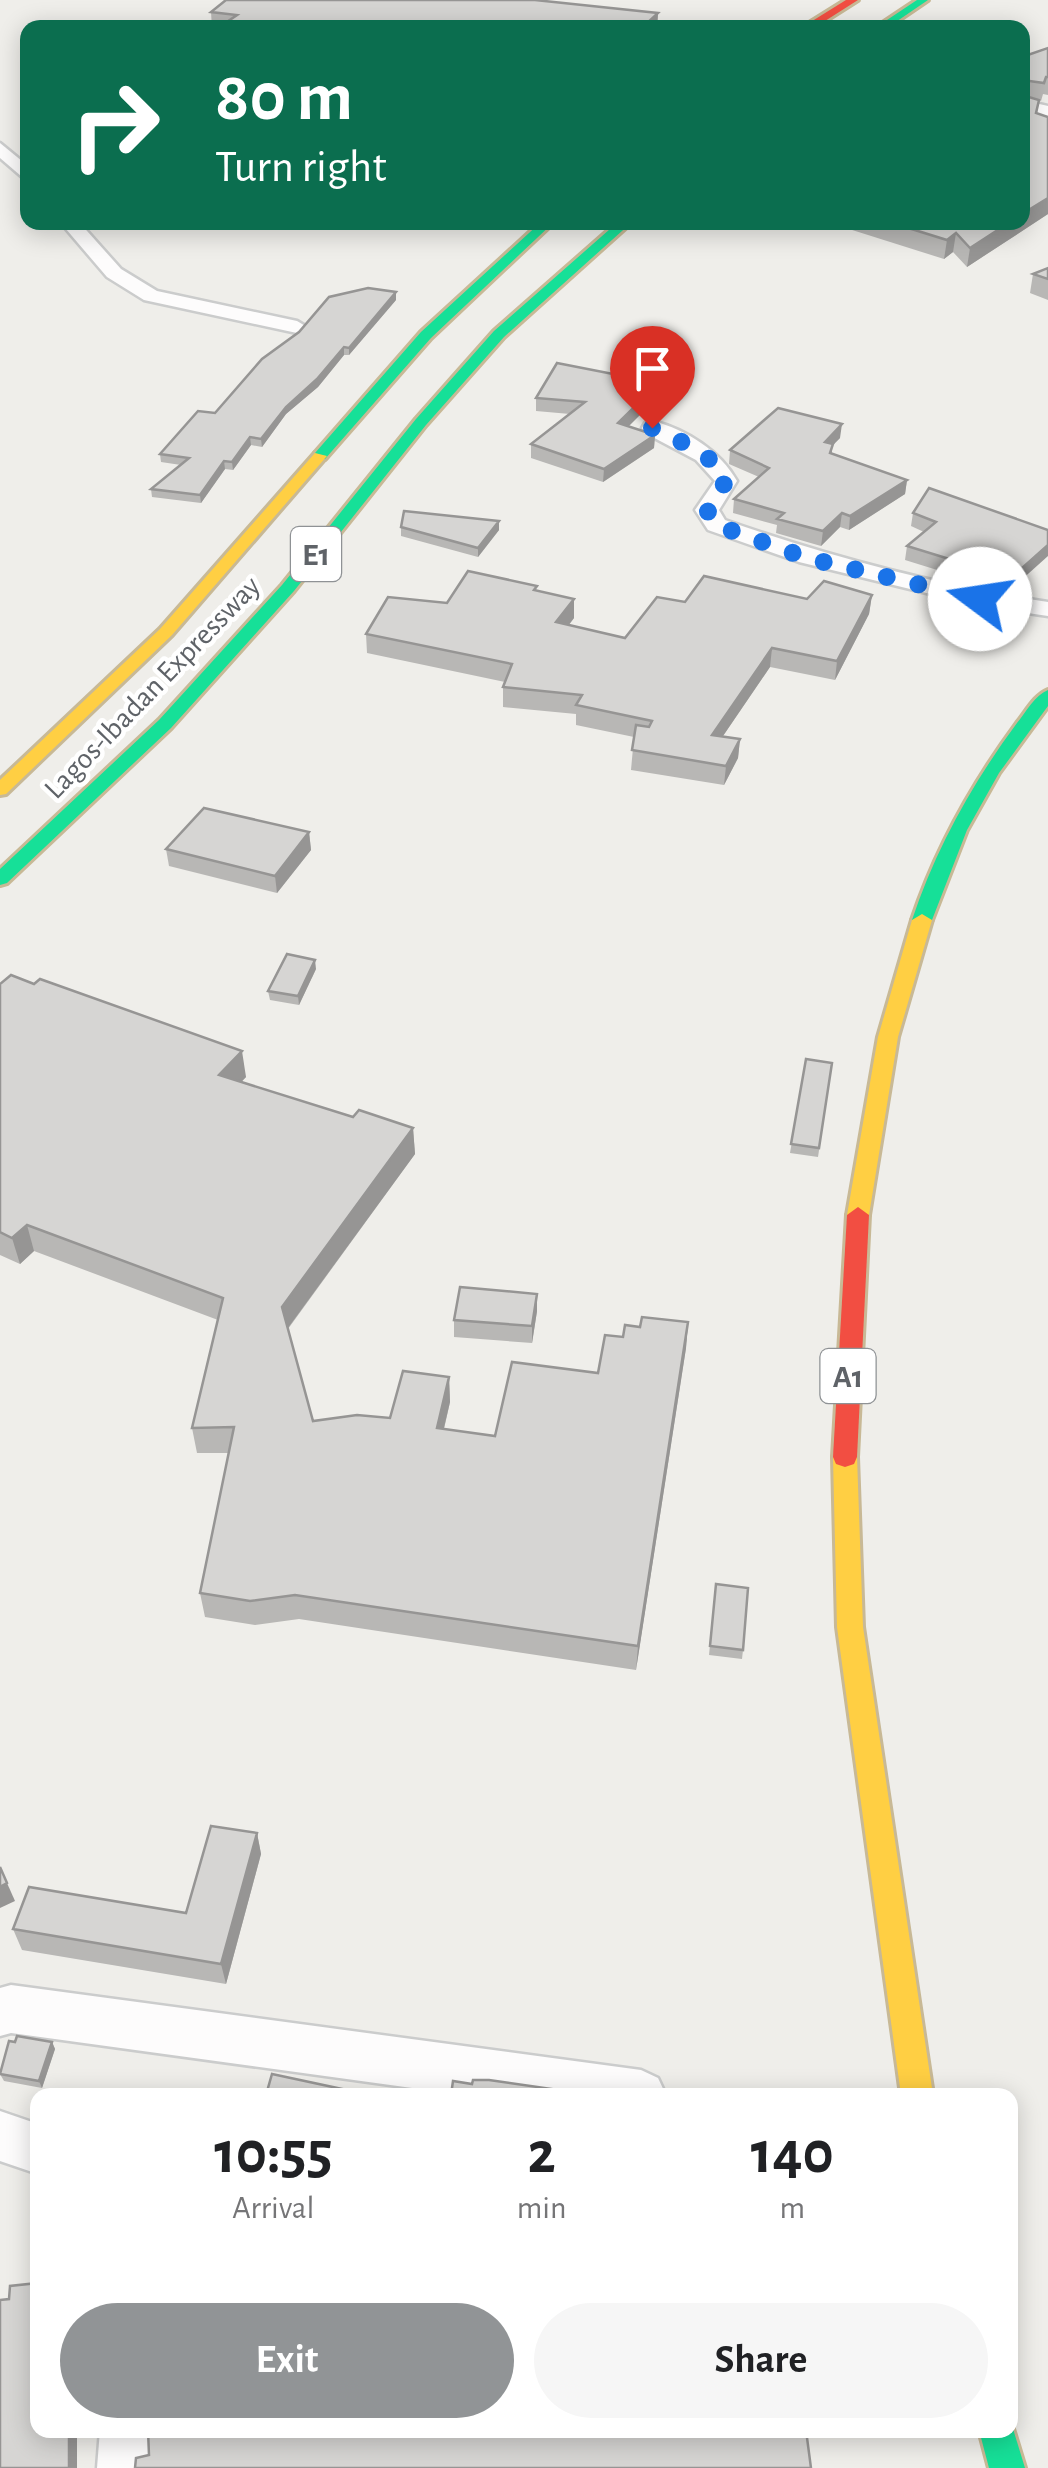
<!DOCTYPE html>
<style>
:root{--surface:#fff;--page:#f6f6f6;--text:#202124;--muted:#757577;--accent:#919496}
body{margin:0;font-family:"Alegreya Sans",sans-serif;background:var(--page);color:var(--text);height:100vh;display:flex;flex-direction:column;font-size:38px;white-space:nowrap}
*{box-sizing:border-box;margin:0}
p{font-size:32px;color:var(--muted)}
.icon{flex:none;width:55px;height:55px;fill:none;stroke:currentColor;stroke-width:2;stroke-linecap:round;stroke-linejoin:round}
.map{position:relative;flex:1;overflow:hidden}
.details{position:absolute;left:30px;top:2088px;width:988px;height:350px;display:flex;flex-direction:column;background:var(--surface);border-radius:20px;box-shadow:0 5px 25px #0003}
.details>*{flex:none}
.hud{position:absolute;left:20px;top:20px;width:1010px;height:210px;border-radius:20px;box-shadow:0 5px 25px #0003;background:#0b6e4f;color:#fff;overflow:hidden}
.pin{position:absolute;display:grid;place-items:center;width:85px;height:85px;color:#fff;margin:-102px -42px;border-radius:50% 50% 50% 0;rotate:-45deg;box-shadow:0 0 10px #0007}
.pin .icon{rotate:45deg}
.me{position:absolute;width:110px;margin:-55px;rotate:284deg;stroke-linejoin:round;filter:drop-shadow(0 0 8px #0008)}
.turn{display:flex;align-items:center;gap:35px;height:210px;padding:0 30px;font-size:45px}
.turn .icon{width:130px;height:130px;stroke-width:2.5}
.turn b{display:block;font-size:70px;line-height:85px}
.eta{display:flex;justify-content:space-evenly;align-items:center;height:170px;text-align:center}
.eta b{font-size:60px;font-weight:700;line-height:70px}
.primary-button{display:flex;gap:20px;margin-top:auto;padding:20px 30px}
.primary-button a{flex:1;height:115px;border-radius:60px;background:var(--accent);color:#fff;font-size:40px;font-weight:700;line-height:115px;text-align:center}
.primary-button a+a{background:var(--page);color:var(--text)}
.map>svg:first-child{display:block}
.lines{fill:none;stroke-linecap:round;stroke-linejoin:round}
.street-casing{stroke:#cbcccc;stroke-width:5}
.fast-casing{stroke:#c8b996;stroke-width:6}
.slow-casing{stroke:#c8b996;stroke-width:6}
.jam-casing{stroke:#c8b996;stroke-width:6}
.street{fill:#fdfcfc;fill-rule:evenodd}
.fast{fill:#16e098;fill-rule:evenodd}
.slow{fill:#ffcf43;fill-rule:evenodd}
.jam{fill:#f24e42;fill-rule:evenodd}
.wall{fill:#b8b7b5}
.shaded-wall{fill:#969594}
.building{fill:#d6d5d3;stroke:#969594;stroke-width:2.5}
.route{stroke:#1a73e8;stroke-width:18;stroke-dasharray:0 32.4}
.labels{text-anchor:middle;stroke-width:9;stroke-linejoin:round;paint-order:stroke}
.far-street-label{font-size:30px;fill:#5f6368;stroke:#fff}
.shield{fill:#fff;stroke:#8f9295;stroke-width:2.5}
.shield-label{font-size:32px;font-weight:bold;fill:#5f6368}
</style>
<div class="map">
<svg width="1048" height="2468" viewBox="0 0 1048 2468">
<rect width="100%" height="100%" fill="#efeeea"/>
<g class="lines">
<defs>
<g id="street">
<polygon points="1022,100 1048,106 1048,116 1022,110"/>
<polygon points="0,143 28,166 28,182 0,158"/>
<polygon points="60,222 79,222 121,269 157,291 297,321 307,327 297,333 144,300 107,277"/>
<path d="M653,421c34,9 67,30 84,60l-18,29 6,10c105,37 212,65 323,82v14l-68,-10 -181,-44 -91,-32 -13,-20 20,-29 -19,-21 -51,-27 -3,-5 3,-5z"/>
<polygon points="11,1985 641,2070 658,2078 666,2095 463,2095 11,2033 0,2036 0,1988"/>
<polygon points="0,2111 38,2124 38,2174 0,2161"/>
<polygon points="100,2430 154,2430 153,2468 97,2468"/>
</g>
<g id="fast">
<polygon points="917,0 928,0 887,28 875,28"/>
<polygon points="541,222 554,222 431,338 325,459 315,459 315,453 421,332"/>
<polygon points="618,222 632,222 504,337 426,425 294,591 171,728 7,883 0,885 0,869 159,720 282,585 416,419 494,331"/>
<path d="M1048,690v16l-49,67 -32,57 -35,90 -10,6 -7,-2 -3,-4c24,-72 60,-136 105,-197 9,-11 18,-28 31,-33z"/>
<polygon points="1010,2419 1025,2468 989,2468 979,2430 1010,2430"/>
</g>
<g id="slow">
<polygon points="315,453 327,456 172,635 6,794 0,795 0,780 160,629"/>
<polygon points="922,914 932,920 898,1037 869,1215 858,1223 847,1215 878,1037 912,920"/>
<polygon points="845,1447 854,1450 857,1457 863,1627 933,2095 901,2095 837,1627 833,1457 836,1450"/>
</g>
<g id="jam">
<polygon points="846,0 858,0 814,28 801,28"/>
<polygon points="858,1207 869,1215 857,1457 854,1464 845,1467 836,1464 833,1457 847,1215"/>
</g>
</defs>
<use href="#street" class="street-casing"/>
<use href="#fast" class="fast-casing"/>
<use href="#slow" class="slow-casing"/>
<use href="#jam" class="jam-casing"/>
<use href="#street" class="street"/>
<use href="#fast" class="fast"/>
<use href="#slow" class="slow"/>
<use href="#jam" class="jam"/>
</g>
<g class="wall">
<polygon points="211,12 658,13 657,28 212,28"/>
<polygon points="1048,48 1048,95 1043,94 1041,101 1039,100 1037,113 1048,117 1048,214 967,267 953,252 944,259 830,223 1022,222 1022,57"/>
<polygon points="1048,268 1048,300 1030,293 1033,274"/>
<polygon points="396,300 349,355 344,355 318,387 286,414 262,447 251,445 233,470 225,469 201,503 152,497 151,489 181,465 161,462 160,454 215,413 299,332"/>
<polygon points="659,396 628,426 655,435 654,448 603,482 531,458 531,444 570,414 536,411 536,398"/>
<polygon points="840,438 832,446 832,453 907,480 905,494 849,530 840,527 821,546 776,533 777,525 733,513 734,499 759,477 729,464 730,450"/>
<polygon points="913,513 1048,530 1008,592 905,560 907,546 924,532 911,526"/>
<polygon points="499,521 499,530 478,557 401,536 401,527"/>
<polygon points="537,591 574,618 569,625 625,638 685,602 807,599 872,595 869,614 835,680 770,667 723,736 740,739 738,758 724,785 631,770 634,737 576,725 576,714 503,707 503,687 505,682 367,653 366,634 447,603"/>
<polygon points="309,832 311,850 277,893 169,866 166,849"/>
<polygon points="316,969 299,1005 270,1000 268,991"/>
<polygon points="0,984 246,1077 241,1082 353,1117 413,1128 415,1154 288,1329 313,1421 390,1418 449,1377 450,1402 444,1429 495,1436 598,1373 623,1337 640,1327 688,1322 686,1348 636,1670 299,1619 255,1625 205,1617 200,1593 229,1453 197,1453 192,1428 218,1320 34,1251 20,1264 0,1255"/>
<polygon points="806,1059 832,1063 818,1157 790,1153"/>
<polygon points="537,1311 532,1343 454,1337 454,1320"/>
<polygon points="716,1584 743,1650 742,1659 709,1655"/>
<polygon points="257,1833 261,1854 226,1984 22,1950 13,1929 186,1913"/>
<polygon points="52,2042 55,2049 42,2088 4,2081 0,2074"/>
</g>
<g class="shaded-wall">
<polygon points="658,13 657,28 642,28"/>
<polygon points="1048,198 1048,214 967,267 970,248 1010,222 1022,222 1022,214"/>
<polygon points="956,233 953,252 944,259 947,240"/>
<polygon points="396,292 396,300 349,355 349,348"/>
<polygon points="344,347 344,355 318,387 286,414 262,447 261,439 286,407"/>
<polygon points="659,383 659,396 618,437 618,423"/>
<polygon points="842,424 840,438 832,446 831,457 825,442"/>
<polygon points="655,435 654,448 603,482 604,469"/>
<polygon points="250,437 251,445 233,470 232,462"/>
<polygon points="224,461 225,469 201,503 200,495"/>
<polygon points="907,480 905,494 849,530 850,516"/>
<polygon points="842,513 840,527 821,546 823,531"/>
<polygon points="499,521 499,530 478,557 478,548"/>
<polygon points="1048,545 1048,556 1008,592 1011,578"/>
<polygon points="872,595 869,614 835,680 837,661"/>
<polygon points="574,599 574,618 556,641 556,622"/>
<polygon points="772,648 770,667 710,755 712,735"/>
<polygon points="740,739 738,758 724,785 726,766"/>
<polygon points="309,832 311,850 277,893 275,876"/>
<polygon points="315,960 316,969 299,1005 298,996"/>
<polygon points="242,1051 246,1077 223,1101 219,1075"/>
<polygon points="413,1128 415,1154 285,1332 282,1307"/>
<polygon points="27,1225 34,1251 20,1264 12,1238"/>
<polygon points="537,1294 537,1311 532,1343 532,1326"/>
<polygon points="688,1322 686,1348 636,1670 638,1646"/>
<polygon points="449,1377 450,1402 438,1453 437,1428"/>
<polygon points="257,1833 261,1854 226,1984 221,1964"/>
<polygon points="7,1883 15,1901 0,1908 0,1887"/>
<polygon points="52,2042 55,2049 42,2088 39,2081"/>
<rect x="69" y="2430" width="8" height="38"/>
</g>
<g class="building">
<polygon points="226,0 535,0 658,13 642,28 218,28 237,15 211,12"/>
<polygon points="1048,48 1048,77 1046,77 1044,83 1022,80 1022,57"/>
<polygon points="1022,95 1039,100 1036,113 1048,117 1048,198 1022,214"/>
<polygon points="889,222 1010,222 970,248 956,233 947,240"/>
<polygon points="1048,268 1048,279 1033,274"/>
<polygon points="368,288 396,292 349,348 344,347 317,379 286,407 261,439 250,437 232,462 224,461 200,495 151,489 189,458 160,454 198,411 215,413 262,359 299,332 329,297"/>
<polygon points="557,363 659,383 618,423 655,435 604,469 531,444 585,402 536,398"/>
<polygon points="778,408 842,424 825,442 833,444 830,453 907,480 850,516 842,513 823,531 777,519 784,513 734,499 769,468 730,450"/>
<polygon points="929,488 1048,530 1048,545 1011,578 907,546 936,522 913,513"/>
<polygon points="404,511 499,521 478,548 401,527"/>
<polygon points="468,571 537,586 534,590 574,599 556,622 625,638 657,597 685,602 704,576 807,599 824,581 872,595 837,661 772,648 712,735 740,739 726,766 632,750 636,725 649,727 652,721 576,705 582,695 503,687 512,664 366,634 388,597 447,603"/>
<polygon points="204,808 309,832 275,876 166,849"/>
<polygon points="287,954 315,960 298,996 268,991"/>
<polygon points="11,975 34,984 40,979 242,1051 219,1075 353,1117 359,1110 413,1128 282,1307 313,1421 357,1415 390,1418 403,1371 449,1377 437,1428 495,1436 512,1362 598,1373 605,1335 623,1337 625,1325 640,1327 642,1317 688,1322 638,1646 295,1595 250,1601 200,1593 234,1427 192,1428 223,1298 27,1225 12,1238 0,1232 0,984"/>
<polygon points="806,1059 832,1063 819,1148 791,1144"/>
<polygon points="460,1287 537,1294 532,1326 454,1320"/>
<polygon points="716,1584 748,1588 743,1650 710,1646"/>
<polygon points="211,1826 257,1833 221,1964 13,1929 29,1887 186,1913"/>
<polygon points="0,1867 7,1883 0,1887"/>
<polygon points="17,2036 52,2042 39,2081 0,2074 9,2041 15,2042"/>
<polygon points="272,2074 356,2092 355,2095 266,2095"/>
<polygon points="473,2080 489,2080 593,2095 451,2095 453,2081 472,2084"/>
<polygon points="38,2283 38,2430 69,2430 69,2468 0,2468 0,2300 9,2299 10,2286"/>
<polygon points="148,2430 806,2430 811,2468 135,2468 136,2458 149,2455"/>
</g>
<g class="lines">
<path class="route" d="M652,428c28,14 61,24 74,53l-19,29 9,15 91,33 173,41"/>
</g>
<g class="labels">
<g class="far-street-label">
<text transform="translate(152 687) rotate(-46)" y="10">Lagos-Ibadan Expressway</text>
</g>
<g class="shield">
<rect x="291" y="527" width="50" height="54" rx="8"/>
<rect x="820.5" y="1349" width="55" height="54" rx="8"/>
</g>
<g class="shield-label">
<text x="316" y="565">E1</text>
<text x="848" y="1387">A1</text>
</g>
</g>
</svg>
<div class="pin" style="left:652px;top:428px;background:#d93025"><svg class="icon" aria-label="arrive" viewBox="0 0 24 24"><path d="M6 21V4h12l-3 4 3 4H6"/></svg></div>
<svg class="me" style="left:980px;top:599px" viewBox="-20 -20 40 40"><circle r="19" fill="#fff"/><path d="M0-13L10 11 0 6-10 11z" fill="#1a73e8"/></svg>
<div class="hud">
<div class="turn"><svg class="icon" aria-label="right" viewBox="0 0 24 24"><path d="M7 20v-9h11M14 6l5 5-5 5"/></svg><div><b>80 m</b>Turn right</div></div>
</div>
<section class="details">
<div class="eta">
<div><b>10:55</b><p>Arrival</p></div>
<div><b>2</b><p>min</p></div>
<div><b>140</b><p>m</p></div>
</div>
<div class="primary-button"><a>Exit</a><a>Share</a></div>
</section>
</div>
